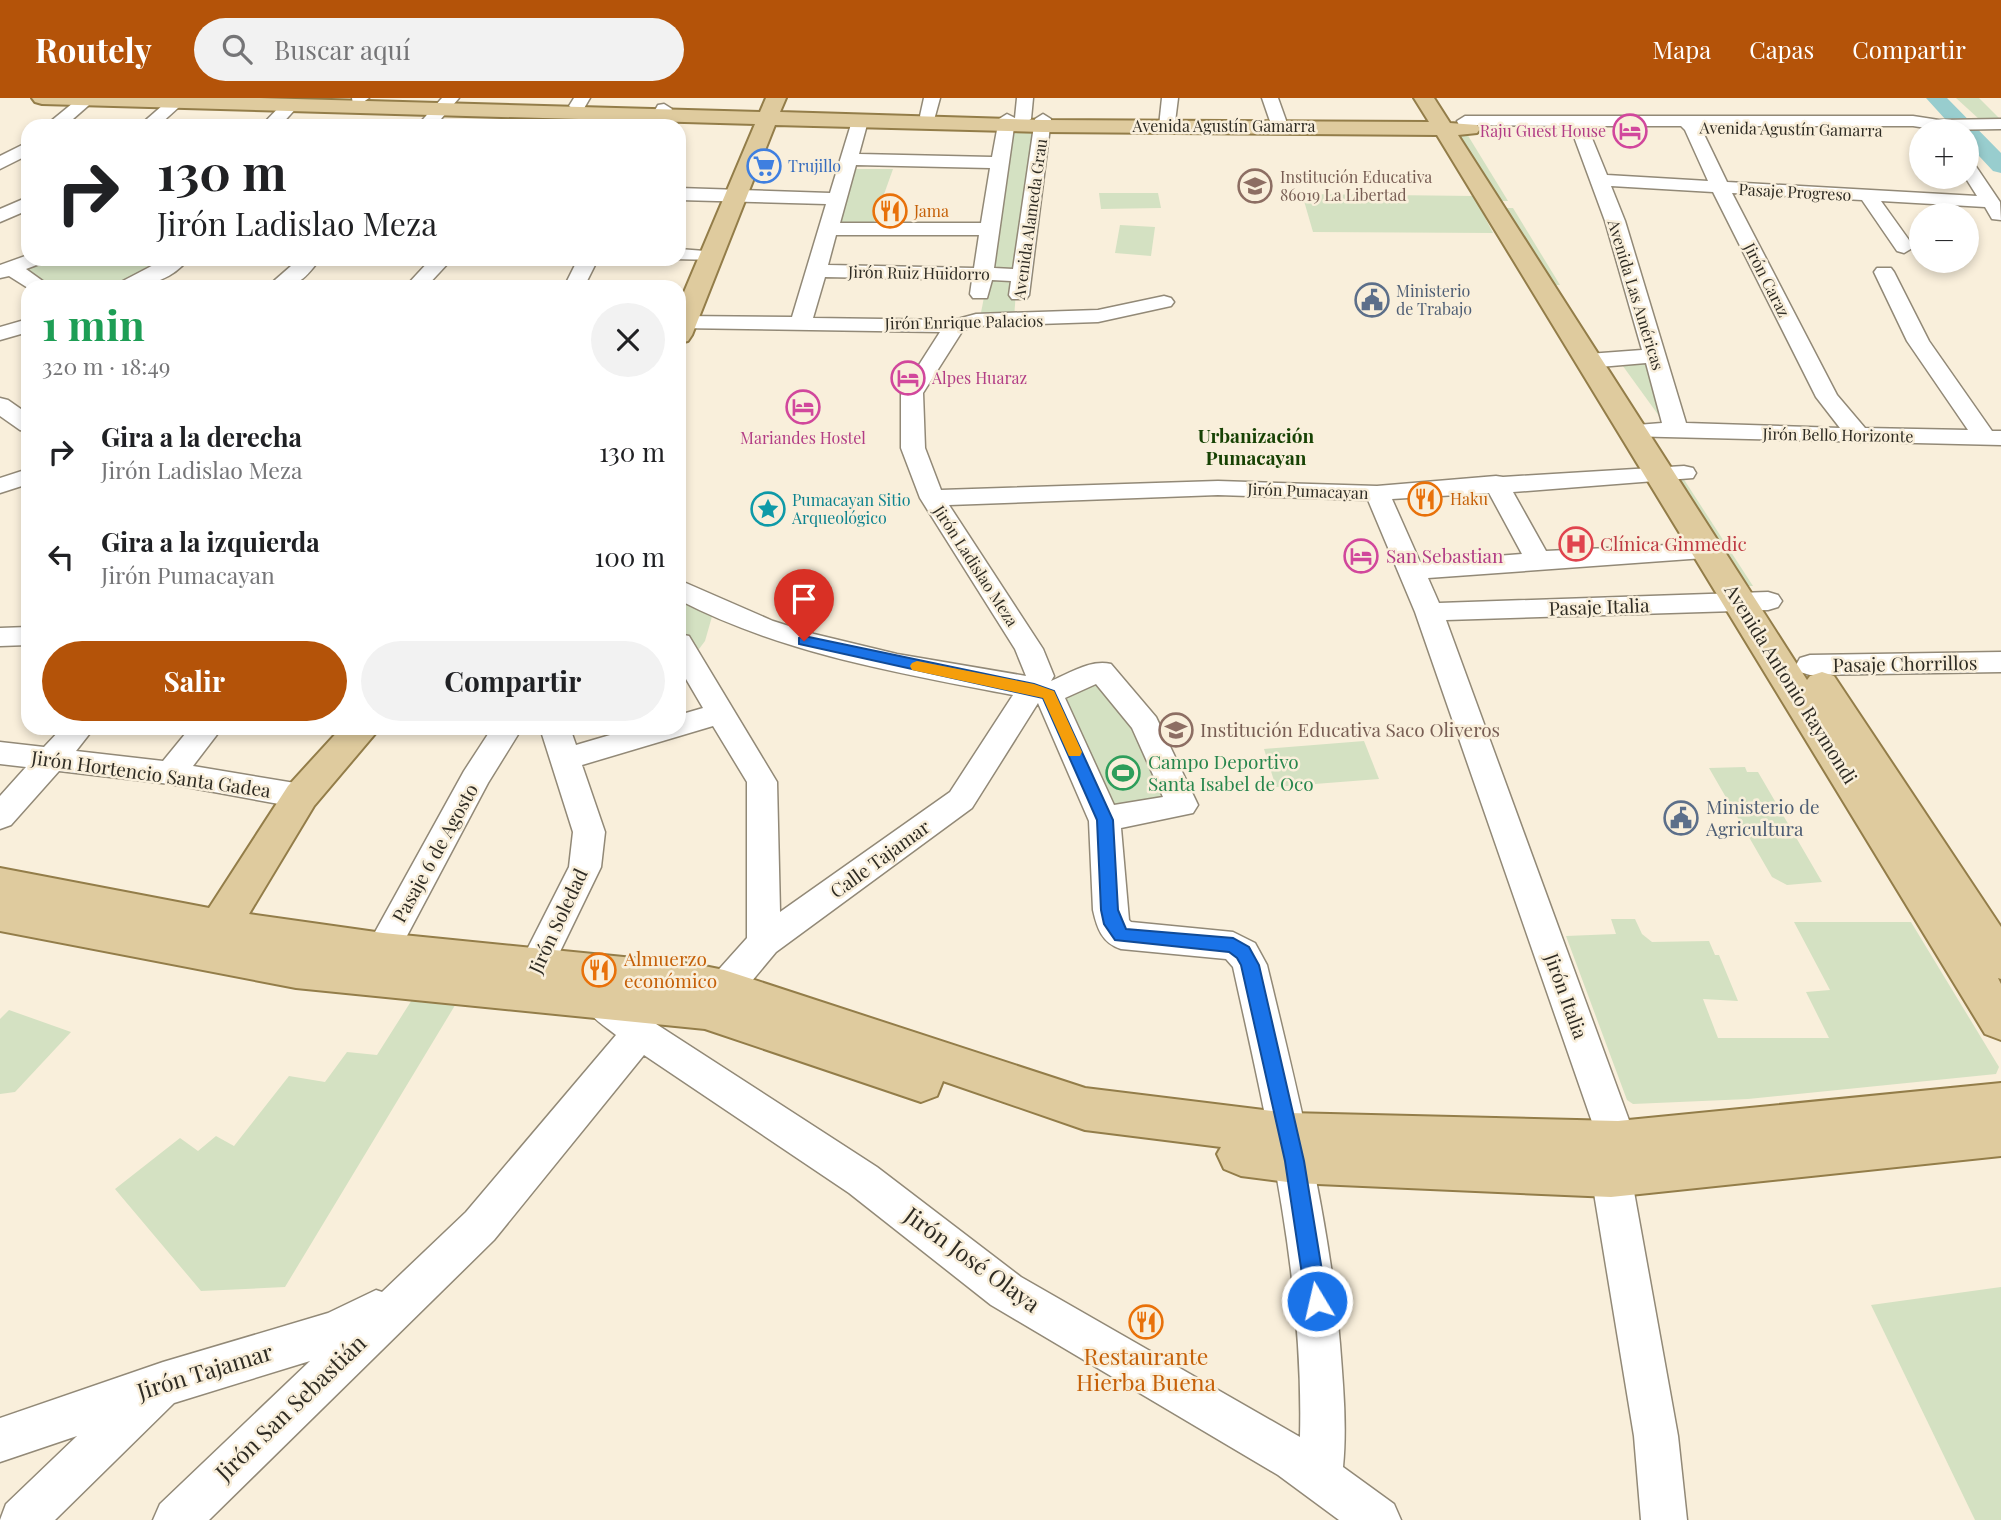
<!DOCTYPE html>
<html lang="es">
<meta charset="utf-8">
<style>
:root{--surface:#fff;--page:#f2f2f2;--text:#202124;--muted:#757577;--accent:#b45309}
body{margin:0;font-family:"Playfair Display",serif;background:var(--page);color:var(--text);height:100vh;display:flex;flex-direction:column;font-size:26px;white-space:nowrap}
*{box-sizing:border-box;margin:0}
p{font-size:23px;color:var(--muted)}
.icon{flex:none;width:38px;height:38px;fill:none;stroke:currentColor;stroke-width:2;stroke-linecap:round;stroke-linejoin:round}
.map{position:relative;flex:1;overflow:hidden}
.side{position:absolute;left:21px;top:182px;width:665px;height:455px;display:flex;flex-direction:column;background:var(--surface);border-radius:21px;box-shadow:0 4px 10px #0003}
.side>*{flex:none}
.top-card{position:absolute;left:21px;top:21px;width:665px;height:147px;border-radius:21px;box-shadow:0 4px 10px #0003;background:#fff;color:var(--text);overflow:hidden}
.tools{position:absolute;left:1909px;top:21px;display:grid;gap:14px}
.tools a{display:grid;place-items:center;width:70px;height:70px;border-radius:50%;background:var(--surface);box-shadow:0 4px 10px #0003;font-size:35px}
.pin{position:absolute;display:grid;place-items:center;width:60px;height:60px;color:#fff;margin:-72px -30px;border-radius:50% 50% 50% 0;rotate:-45deg;box-shadow:0 0 7px #0007}
.pin .icon{rotate:45deg}
.me{position:absolute;width:77px;margin:-38px;rotate:351deg;stroke-linejoin:round;filter:drop-shadow(0 0 5px #0008)}
.turn{display:flex;align-items:center;gap:24px;height:147px;padding:0 21px;font-size:32px}
.turn .icon{width:91px;height:91px;stroke-width:2.5}
.turn b{display:block;font-size:49px;line-height:60px}
.round{display:grid;place-items:center;flex:none;width:74px;height:74px;border-radius:37px;background:var(--page)}
.headline{display:flex;align-items:center;justify-content:space-between;height:119px;padding:0 21px}
h1{font-size:42px;font-weight:700;line-height:52px;color:#1e9e55}
.primary-button{display:flex;gap:14px;margin-top:auto;padding:14px 21px}
.primary-button a{flex:1;height:80px;border-radius:42px;background:var(--accent);color:#fff;font-size:28px;font-weight:700;line-height:80px;text-align:center}
.primary-button a+a{background:var(--page);color:var(--text)}
ul{padding:0;list-style:none}
li{display:flex;align-items:center;gap:21px;height:105px;padding:0 21px}
li div{flex:1}
li b{display:block;font-size:26px}
li em{font-style:normal}
header{display:flex;align-items:center;gap:42px;box-sizing:border-box;height:98px;padding:0 35px;background:var(--accent);color:#fff}
header strong{font-size:33px}
nav{display:flex;gap:38px;margin-inline-start:auto;font-size:24px}
.search{width:490px;height:63px;background:var(--page);display:flex;align-items:center;gap:18px;box-sizing:border-box;padding:0 24px;border-radius:38px;color:var(--muted);font-size:26px}
.map>svg:first-child{display:block}
.green{fill:#d4e1c2}
.lines{fill:none;stroke-linecap:round;stroke-linejoin:round}
.river{fill:#98cdce;fill-rule:evenodd}
.minor-casing{stroke:#928977;stroke-width:3}
.major-casing{stroke:#937d49;stroke-width:4}
.minor{fill:#fff;fill-rule:evenodd}
.major{fill:#dfcb9e;fill-rule:evenodd}
.route{fill:#1a73e8;stroke:#114b97;stroke-width:2}
.slow{fill:#f59e0b}
.labels{text-anchor:middle;stroke-width:5;stroke-linejoin:round;paint-order:stroke}
.far-street-label{font-size:16px;fill:#2f2c24;stroke:#f9efdb}
.far-hotel-label{font-size:16px;fill:#b23c85;stroke:#f9efdb;text-anchor:end}
.far-shop-label{font-size:16px;fill:#366cbe;stroke:#f9efdb;text-anchor:start}
.far-education-label{font-size:16px;fill:#785e54;stroke:#f9efdb;text-anchor:start}
.far-food-label{font-size:16px;fill:#c56008;stroke:#f9efdb;text-anchor:start}
.far-service-label{font-size:16px;fill:#4e5e75;stroke:#f9efdb;text-anchor:start}
.far-culture-label{font-size:16px;fill:#0d838f;stroke:#f9efdb;text-anchor:start}
.far-quarter-label{font-size:19px;font-weight:bold;fill:#174204;stroke:#f9efdb}
.health-label{font-size:19px;fill:#be3a42;stroke:#f9efdb;text-anchor:start}
.hotel-label{font-size:19px;fill:#b23c85;stroke:#f9efdb;text-anchor:start}
.street-label{font-size:19px;fill:#2f2c24;stroke:#f9efdb}
.education-label{font-size:19px;fill:#785e54;stroke:#f9efdb;text-anchor:start}
.leisure-label{font-size:19px;fill:#27864d;stroke:#f9efdb;text-anchor:start}
.service-label{font-size:19px;fill:#4e5e75;stroke:#f9efdb;text-anchor:start}
.food-label{font-size:19px;fill:#c56008;stroke:#f9efdb;text-anchor:start}
.near-street-label{font-size:23px;fill:#2f2c24;stroke:#f9efdb}
.near-food-label{font-size:23px;fill:#c56008;stroke:#f9efdb}
</style>
<header>
<strong>Routely</strong>
<div class="search"><svg class="icon" aria-label="search" viewBox="0 0 24 24"><circle cx="10" cy="10" r="6"/><path d="M15 15l6 6"/></svg>Buscar aquí</div>
<nav><a>Mapa</a><a>Capas</a><a>Compartir</a></nav>
</header>
<div class="map">
<svg width="2001" height="1422" viewBox="0 0 2001 1422">
<rect width="100%" height="100%" fill="#f9efdb"/>
<g class="green">
<polygon points="1956,0 1979,0 2000,21 1979,21"/>
<polygon points="1012,30 1035,31 1016,174 991,173"/>
<polygon points="1455,36 1467,36 1508,103 1498,103"/>
<polygon points="852,71 893,71 872,130 836,130"/>
<polygon points="1099,95 1158,95 1161,110 1101,111"/>
<polygon points="1302,96 1474,98 1493,135 1313,134"/>
<polygon points="1503,110 1513,110 1560,187 1551,187"/>
<polygon points="1120,127 1155,129 1151,158 1115,155"/>
<polygon points="41,161 162,161 132,179 107,189 51,189 17,169"/>
<polygon points="988,178 1017,178 1014,221 980,220"/>
<polygon points="1648,263 1662,322 1620,264"/>
<polygon points="1671,377 1681,377 1753,488 1743,488"/>
<polygon points="679,501 713,515 705,543 699,551 695,550 679,525"/>
<polygon points="1104,583 1146,639 1170,703 1113,715 1060,598"/>
<polygon points="1364,643 1379,681 1276,689 1264,651"/>
<polygon points="1745,669 1747,674 1758,674 1822,784 1787,787 1772,779 1709,670"/>
<polygon points="1611,821 1635,821 1642,836 1652,844 1709,843 1715,857 1719,857 1738,903 1703,901 1718,940 1829,940 1806,894 1830,892 1794,824 1911,824 1999,969 1996,976 1748,1001 1633,1006 1627,1002 1566,838 1616,836"/>
<polygon points="415,897 457,904 285,1189 201,1193 115,1091 180,1040 198,1053 216,1038 234,1048 289,978 325,984 347,954 377,957"/>
<polygon points="9,912 71,934 15,994 0,996 0,921"/>
<polygon points="2001,1189 2001,1422 1975,1422 1871,1207"/>
</g>
<g class="lines">
<polygon class="river" points="1926,0 1947,0 2001,55 2001,75 1993,73 1967,45 1967,33 1956,33"/>
<defs>
<g id="minor">
<polygon points="79,0 97,0 65,28 45,28"/>
<polygon points="171,0 189,0 158,28 139,28"/>
<polygon points="352,0 369,0 359,7 353,6"/>
<polygon points="442,0 459,0 435,28 417,28"/>
<polygon points="574,0 590,0 583,12 577,13 569,8"/>
<polygon points="924,0 940,0 934,22 922,22 920,18"/>
<path d="M1017,0h16l-2,21 -8,5 -8,-4 -21,148 19,1 22,-150 8,-5 8,5 -22,176 -3,4h-14l-3,-4 2,-14 -19,-1 -5,18h-14l-3,-4 2,-14 -147,-3 -12,41 141,2 22,-6 122,-4 66,-14 7,2 3,4 -3,4 -73,16 -121,4 -14,4 -40,63 2,55 16,42 277,-9 159,5 119,-10 7,1 181,-11 9,2 3,5 -3,5 -180,14 33,59 163,-8 9,2 4,6 -4,6 -290,21 11,25 329,-11 10,3 4,6 -4,6 -10,3 -322,10 191,522 -6,33 47,261 9,84h-46l-7,-84 -43,-261 8,-33 -184,-530 -47,-112 -150,-5 -269,10 94,144 11,27 -3,5c19,-8 40,-22 60,-17l45,53 42,88 -5,8 -72,15 8,92 2,2 102,10 22,11 12,22c30,125 62,250 73,379 3,40 7,82 3,123l51,37 7,16h-62l-61,-45 -287,-170 -142,-112 -205,-138 -150,185 -285,280h-56l7,-16 150,-143 -136,42 -119,117h-55l6,-16 71,-68 -77,26v-44l163,-56 165,-49 48,-23 6,2 84,-80 150,-177c-19,-15 -44,-28 -30,-55l12,-5 12,5 6,13 37,29 224,145 144,110 279,160c4,-159 -33,-316 -67,-470l-7,-8 -105,-10c-19,-6 -24,-21 -28,-39l-4,-89 -51,-118 -66,105 -196,144 -55,66 -13,4 -13,-4 -5,-11 5,-11 52,-58v-156l-34,-56 -131,39 23,67 -4,35 -63,130 -12,5 -12,-5 -6,-10 61,-120 4,-35 -33,-104h30l6,17 58,-17h45v-13l24,-7 -24,-41v-33l10,2 88,146 3,130 170,-120 63,-97c-114,-22 -229,-41 -334,-95v-20l94,41 41,13 83,20 129,22 -11,-27 -95,-151 -19,-50v-55l39,-61 -261,-4v-12l113,1 34,-113 -147,-4v-12l151,5 22,-72 8,-5 8,5 -9,33 133,3 7,-38 8,-5 8,4zM856,67l134,3 -9,55h-141zM836,137h143l-5,33 -146,-3zM1489,395l33,61 -102,8 -28,-63zM1096,586l36,44 31,69 -49,8 -49,-107z"/>
<polygon points="1162,0 1178,0 1174,32 1162,32 1159,28"/>
<polygon points="1262,0 1278,0 1288,28 1285,32 1273,32"/>
<polygon points="291,2 299,7 280,28 261,28 285,3"/>
<polygon points="664,6 672,11 664,28 646,28 658,7"/>
<path d="M1465,18h448l26,4 62,-1v10l-62,1 -26,-4h-213l27,56 250,14 -12,-19 2,-16 6,1 27,40 1,18 -9,-1 -7,-12 -104,-6 33,46 -10,6 -7,-2 -35,-51 -130,-7 105,202 28,33 103,2 -61,-89 -33,-69 3,-4h14l3,4 35,69 63,90h9v14l-377,-9 -4,-5 4,-5 38,-3 -16,-60 -58,5 -8,-2 -3,-5 3,-5 8,-2 54,-4 -37,-129 -35,-95 -111,-1 -2,-4zM1587,28h94l4,4 23,51 -101,-6zM1611,88l102,6 103,205 24,31 -154,-5 -61,-202z"/>
<polygon points="28,44 28,57 0,71 0,58"/>
<polygon points="28,99 28,112 0,124 0,111"/>
<polygon points="679,151 718,154 721,158 718,162 672,161 679,161"/>
<polygon points="28,157 28,161 45,161 42,165 26,171 51,189 28,190 9,178 0,180 0,167"/>
<path d="M165,161h23c-17,23 -46,28 -72,28l3,-4z"/>
<path d="M299,161h21c-18,24 -24,28 -53,28z"/>
<polygon points="431,161 452,161 426,189 405,189"/>
<polygon points="578,161 598,161 584,189 564,189"/>
<polygon points="28,221 28,234 0,242 0,229"/>
<polygon points="0,300 8,302 28,316 28,334 20,332 0,318"/>
<polygon points="28,371 28,386 0,395 0,380"/>
<polygon points="28,529 28,547 0,548 0,530"/>
<polygon points="2001,554 2001,574 1810,577 1800,574 1796,567 1800,560 1810,557"/>
<polygon points="62,630 94,630 76,653 163,663 190,630 222,630 193,668 301,686 312,690 317,698 312,706 301,710 170,686 59,673 11,727 0,731 0,698 26,669 0,666 0,644 44,649"/>
<polygon points="492,630 522,630 488,685 383,883 371,887 359,883 354,873 359,863 464,673"/>
</g>
<g id="major">
<polygon points="32,0 260,0 760,14 766,0 786,0 780,14 1043,22 1429,24 1414,0 1434,0 1450,25 1477,27 1480,31 1477,35 1458,37 1807,582 1810,578 1822,574 1834,578 2001,829 2001,881 1998,880 2001,886 2001,942 1985,936 1437,37 1043,34 775,27 692,237 688,243 679,245 679,206 755,26 42,6 35,4"/>
<polygon points="341,630 380,630 314,708 249,816 383,835 694,866 724,872 1085,990 1289,1015 1618,1023 2001,985 2001,1058 1611,1099 1295,1085 1241,1078 1224,1071 1217,1056 1221,1049 1085,1032 943,983 937,998 921,1004 705,931 296,890 0,833 0,770 209,810 288,688"/>
</g>
</defs>
<use href="#minor" class="minor-casing"/>
<use href="#major" class="major-casing"/>
<use href="#minor" class="minor"/>
<use href="#major" class="major"/>
</g>
<polygon class="route" points="804,538 1034,586 1054,593 1113,722 1118,812 1126,831 1233,840 1249,849 1259,867 1304,1063 1327,1203 1324,1211 1317,1214 1309,1211 1306,1203 1285,1063 1241,867 1237,860 1229,854 1115,842 1104,826 1101,812 1097,722 1043,600 799,546 799,540"/>
<polygon class="slow" points="917,563 1034,586 1054,593 1082,654 1080,658 1069,658 1043,600 912,572 910,568 912,565"/>
<defs>
<symbol id="hotel-ring" viewBox="-11 -11 22 22"><circle r="9.5" fill="#f9efdb" stroke="#d1479c" stroke-width="1.5"/><path d="M-6-4.5h1.5V1H6V5H4.5V3h-9V5H-6ZM-4 0a1.8 1.8 0 1 1 3.6 0ZM.5 0V-2.5h3Q6-2.5 6 0Z" fill="#d1479c"/></symbol>
<symbol id="supermarket-ring" viewBox="-11 -11 22 22"><circle r="9.5" fill="#f9efdb" stroke="#3f7fe0" stroke-width="1.5"/><path d="M-6-5.5h2.5l.6 2H6L4.5 2H-2.5L-4.4-4H-6ZM-1.5 3.2a1.3 1.3 0 1 0 .1 0ZM3 3.2a1.3 1.3 0 1 0 .1 0Z" fill="#3f7fe0"/></symbol>
<symbol id="school-ring" viewBox="-11 -11 22 22"><circle r="9.5" fill="#f9efdb" stroke="#8d6e63" stroke-width="1.5"/><path d="M0-5L7-2L0 1L-7-2ZM-4 1L0 2.5L4 1V4Q0 6-4 4Z" fill="#8d6e63"/></symbol>
<symbol id="restaurant-ring" viewBox="-11 -11 22 22"><circle r="9.5" fill="#f9efdb" stroke="#e8710a" stroke-width="1.5"/><path d="M-5-6h1v4h1v-4h1v4h1v-4h1v5L-1.5 .5V6h-2V.5L-5-1ZM5-6V6H3V1.5H1.5Q1.5-4 5-6Z" fill="#e8710a"/></symbol>
<symbol id="civic-ring" viewBox="-11 -11 22 22"><circle r="9.5" fill="#f9efdb" stroke="#5c6f8a" stroke-width="1.5"/><path d="M-.6-6.5H3V-4.5H.6V-3L4-1V1h2V6H-6V1h2V-1L-.6-3ZM-1.2 2.5V6h2.4V2.5Z" fill="#5c6f8a"/></symbol>
<symbol id="sight-ring" viewBox="-11 -11 22 22"><circle r="9.5" fill="#f9efdb" stroke="#0f9aa8" stroke-width="1.5"/><path d="M0-6L1.8-2.2L6-1.7L2.9 1.2L3.7 5.4L0 3.3L-3.7 5.4L-2.9 1.2L-6-1.7L-1.8-2.2Z" fill="#0f9aa8"/></symbol>
<symbol id="hospital-ring" viewBox="-11 -11 22 22"><circle r="9.5" fill="#f9efdb" stroke="#e0444e" stroke-width="1.5"/><path d="M-5-5h3v3.5h4V-5h3V5h-3V1.5h-4V5h-3Z" fill="#e0444e"/></symbol>
<symbol id="stadium-ring" viewBox="-11 -11 22 22"><circle r="9.5" fill="#f9efdb" stroke="#2e9e5b" stroke-width="1.5"/><path d="M0-5a6.5 5 0 1 0 0 10a6.5 5 0 1 0 0-10ZM-3.5-1.8h7v3.6h-7Z" fill="#2e9e5b"/></symbol>
</defs>
<g fill-rule="evenodd">
<use href="#hotel-ring" x="1611" y="14" width="38" height="38"/>
<use href="#supermarket-ring" x="745" y="49" width="38" height="38"/>
<use href="#school-ring" x="1236" y="69" width="38" height="38"/>
<use href="#restaurant-ring" x="871" y="94" width="38" height="38"/>
<use href="#civic-ring" x="1353" y="183" width="38" height="38"/>
<use href="#hotel-ring" x="889" y="261" width="38" height="38"/>
<use href="#hotel-ring" x="784" y="290" width="38" height="38"/>
<use href="#restaurant-ring" x="1406" y="382" width="38" height="38"/>
<use href="#sight-ring" x="749" y="392" width="38" height="38"/>
<use href="#hospital-ring" x="1557" y="427" width="38" height="38"/>
<use href="#hotel-ring" x="1342" y="439" width="38" height="38"/>
<use href="#school-ring" x="1157" y="613" width="38" height="38"/>
<use href="#stadium-ring" x="1104" y="656" width="38" height="38"/>
<use href="#civic-ring" x="1662" y="701" width="38" height="38"/>
<use href="#restaurant-ring" x="580" y="853" width="38" height="38"/>
<use href="#restaurant-ring" x="1127" y="1205" width="38" height="38"/>
</g>
<g class="labels">
<g class="far-street-label">
<text x="1224" y="34">Avenida Agustín Gamarra</text>
<text transform="translate(1791 31) rotate(1)" y="6">Avenida Agustín Gamarra</text>
<text transform="translate(1795 94) rotate(3)" y="6">Pasaje Progreso</text>
<text transform="translate(1030 121) rotate(-82)" y="6">Avenida Alameda Grau</text>
<text transform="translate(919 175) rotate(1)" y="6">Jirón Ruiz Huidorro</text>
<text transform="translate(1767 182) rotate(63)" y="6">Jirón Caraz</text>
<text transform="translate(1636 197) rotate(73)" y="6">Avenida Las Américas</text>
<text transform="translate(964 224) rotate(-1)" y="6">Jirón Enrique Palacios</text>
<text transform="translate(1838 337) rotate(1)" y="6">Jirón Bello Horizonte</text>
<text transform="translate(1308 393) rotate(2)" y="6">Jirón Pumacayan</text>
<text transform="translate(976 468) rotate(57)" y="6">Jirón Ladislao Meza</text>
</g>
<g class="far-hotel-label">
<text x="1606" y="39">Raju Guest House</text>
<text x="932" y="286" text-anchor="start">Alpes Huaraz</text>
<text x="803" y="346" text-anchor="middle">Mariandes Hostel</text>
</g>
<g class="far-shop-label">
<text x="788" y="74">Trujillo</text>
</g>
<g class="far-education-label">
<text x="1280" y="85">Institución Educativa<tspan x="1280" dy="18">86019 La Libertad</tspan></text>
</g>
<g class="far-food-label">
<text x="914" y="119">Jama</text>
<text x="1450" y="407">Haku</text>
</g>
<g class="far-service-label">
<text x="1396" y="199">Ministerio<tspan x="1396" dy="18">de Trabajo</tspan></text>
</g>
<g class="far-culture-label">
<text x="792" y="408">Pumacayan Sitio<tspan x="792" dy="18">Arqueológico</tspan></text>
</g>
<g class="far-quarter-label">
<text x="1256" y="345">Urbanización<tspan x="1256" dy="22">Pumacayan</tspan></text>
</g>
<g class="health-label">
<text x="1600" y="453">Clínica Ginmedic</text>
</g>
<g class="hotel-label">
<text x="1386" y="465">San Sebastian</text>
</g>
<g class="street-label">
<text transform="translate(1599 509) rotate(-2)" y="7">Pasaje Italia</text>
<text transform="translate(1905 566) rotate(-1)" y="7">Pasaje Chorrillos</text>
<text transform="translate(1791 586) rotate(58)" y="7">Avenida Antonio Raymondi</text>
<text transform="translate(151 676) rotate(8)" y="7">Jirón Hortencio Santa Gadea</text>
<text transform="translate(435 755) rotate(-61)" y="7">Pasaje 6 de Agosto</text>
<text transform="translate(880 761) rotate(-36)" y="7">Calle Tajamar</text>
<text transform="translate(558 823) rotate(-65)" y="7">Jirón Soledad</text>
<text transform="translate(1566 898) rotate(70)" y="7">Jirón Italia</text>
</g>
<g class="education-label">
<text x="1200" y="639">Institución Educativa Saco Oliveros</text>
</g>
<g class="leisure-label">
<text x="1148" y="671">Campo Deportivo<tspan x="1148" dy="22">Santa Isabel de Oco</tspan></text>
</g>
<g class="service-label">
<text x="1706" y="716">Ministerio de<tspan x="1706" dy="22">Agricultura</tspan></text>
</g>
<g class="food-label">
<text x="624" y="868">Almuerzo<tspan x="624" dy="22">económico</tspan></text>
</g>
<g class="near-street-label">
<text transform="translate(972 1162) rotate(36)" y="8">Jirón José Olaya</text>
<text transform="translate(205 1274) rotate(-17)" y="8">Jirón Tajamar</text>
<text transform="translate(291 1310) rotate(-44)" y="8">Jirón San Sebastián</text>
</g>
<g class="near-food-label">
<text x="1146" y="1267">Restaurante<tspan x="1146" dy="26">Hierba Buena</tspan></text>
</g>
</g>
</svg>
<div class="tools">
<a>+</a>
<a>−</a>
</div>
<div class="pin" style="left:804px;top:543px;background:#d93025"><svg class="icon" aria-label="arrive" viewBox="0 0 24 24"><path d="M6 21V4h12l-3 4 3 4H6"/></svg></div>
<svg class="me" style="left:1317px;top:1203px" viewBox="-20 -20 40 40"><circle r="17" fill="#1a73e8" stroke="#fff" stroke-width="3"/><path d="M0-11L8 9 0 5-8 9z" fill="#fff"/></svg>
<div class="top-card">
<div class="turn"><svg class="icon" aria-label="right" viewBox="0 0 24 24"><path d="M7 20v-9h11M14 6l5 5-5 5"/></svg><div><b>130 m</b>Jirón Ladislao Meza</div></div>
</div>
<section class="side">
<div class="headline"><div><h1>1 min</h1><p>320 m · 18:49</p></div><a class="round"><svg class="icon" aria-label="close" viewBox="0 0 24 24"><path d="M6 6l12 12M18 6L6 18"/></svg></a></div>
<ul>
<li><svg class="icon" aria-label="right" viewBox="0 0 24 24"><path d="M7 20v-9h11M14 6l5 5-5 5"/></svg><div><b>Gira a la derecha</b><p>Jirón Ladislao Meza</p></div><em>130 m</em></li>
<li><svg class="icon" aria-label="left" viewBox="0 0 24 24"><path d="M17 20v-9H6M10 6l-5 5 5 5"/></svg><div><b>Gira a la izquierda</b><p>Jirón Pumacayan</p></div><em>100 m</em></li>
</ul>
<div class="primary-button"><a>Salir</a><a>Compartir</a></div>
</section>
</div>
